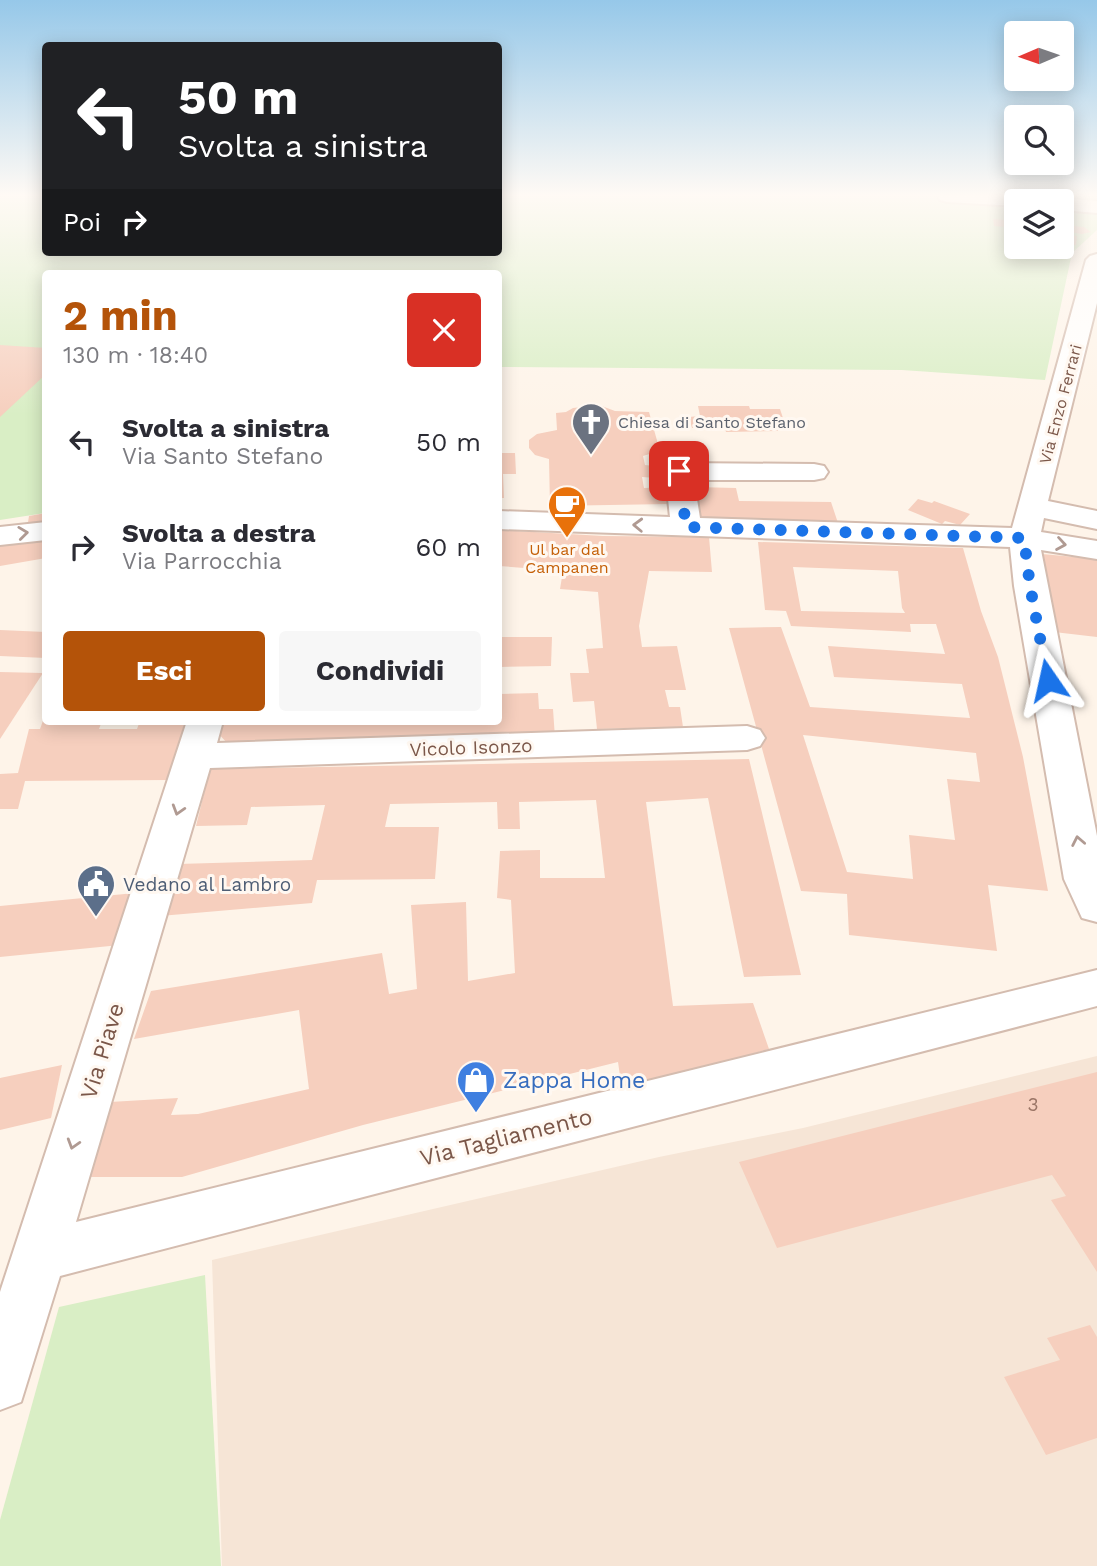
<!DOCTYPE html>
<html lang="it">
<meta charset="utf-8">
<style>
:root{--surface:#fff;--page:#f7f7f7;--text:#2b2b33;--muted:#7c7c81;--accent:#b45309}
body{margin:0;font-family:"Work Sans",sans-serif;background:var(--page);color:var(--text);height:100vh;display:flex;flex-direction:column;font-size:26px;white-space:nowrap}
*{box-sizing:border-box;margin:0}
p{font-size:23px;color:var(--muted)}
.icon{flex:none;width:38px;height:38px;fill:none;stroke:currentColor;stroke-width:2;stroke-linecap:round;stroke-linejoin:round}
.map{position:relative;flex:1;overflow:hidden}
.side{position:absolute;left:42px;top:270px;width:460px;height:455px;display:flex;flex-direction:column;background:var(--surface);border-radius:7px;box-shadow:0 4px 18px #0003}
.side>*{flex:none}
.top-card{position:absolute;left:42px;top:42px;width:460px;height:214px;border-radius:7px;box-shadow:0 4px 18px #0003;background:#202124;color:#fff;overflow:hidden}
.needle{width:46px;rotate:268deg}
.fabs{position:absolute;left:1004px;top:21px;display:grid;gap:14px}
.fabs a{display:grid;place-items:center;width:70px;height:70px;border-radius:7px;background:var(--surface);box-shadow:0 4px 18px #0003;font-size:35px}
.pin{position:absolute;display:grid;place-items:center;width:60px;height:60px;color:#fff;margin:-30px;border-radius:14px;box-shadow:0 4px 10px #0006}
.me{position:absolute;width:77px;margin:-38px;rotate:349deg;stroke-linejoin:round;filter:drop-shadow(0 0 5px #0008)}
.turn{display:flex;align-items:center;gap:24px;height:147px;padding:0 21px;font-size:32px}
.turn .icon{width:91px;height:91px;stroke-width:2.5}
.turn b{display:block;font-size:49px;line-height:60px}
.then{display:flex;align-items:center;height:66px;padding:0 21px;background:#0003;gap:14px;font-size:26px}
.round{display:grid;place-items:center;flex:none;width:74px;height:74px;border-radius:7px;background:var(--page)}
.overview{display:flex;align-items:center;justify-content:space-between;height:119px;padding:0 21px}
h1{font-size:42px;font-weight:700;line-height:52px;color:var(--accent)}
.action{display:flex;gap:14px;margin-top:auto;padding:14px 21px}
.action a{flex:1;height:80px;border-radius:7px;background:var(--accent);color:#fff;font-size:28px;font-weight:700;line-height:80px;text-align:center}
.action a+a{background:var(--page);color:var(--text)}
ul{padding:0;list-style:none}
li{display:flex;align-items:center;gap:21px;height:105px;padding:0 21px}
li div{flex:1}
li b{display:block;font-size:26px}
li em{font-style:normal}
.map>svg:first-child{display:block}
.residential{fill:#f6e5d6}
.green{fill:#d9eec5;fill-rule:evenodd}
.building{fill:#f6cfbe;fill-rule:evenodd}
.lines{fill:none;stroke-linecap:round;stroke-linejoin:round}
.minor-casing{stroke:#d4bcaf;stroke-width:4}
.minor{fill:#fff;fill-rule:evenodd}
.oneway{stroke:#b09a92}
.route{stroke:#1a73e8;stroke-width:12;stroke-dasharray:0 21.6}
.labels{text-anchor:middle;stroke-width:6;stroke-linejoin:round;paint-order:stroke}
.far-street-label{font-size:16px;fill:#7b5749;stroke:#fff8f1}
.far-worship-label{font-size:16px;fill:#5b616d;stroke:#fff8f1;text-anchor:start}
.far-food-label{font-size:16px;fill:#c56008;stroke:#fff8f1}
.street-label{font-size:19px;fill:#7b5749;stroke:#fff8f1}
.service-label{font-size:19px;fill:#4e5e75;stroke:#fff8f1;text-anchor:start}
.near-number-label{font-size:19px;fill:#9a7566}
.near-street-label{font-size:23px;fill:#7b5749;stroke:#fff8f1}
.near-shop-label{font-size:23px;fill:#366cbe;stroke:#fff8f1;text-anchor:start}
</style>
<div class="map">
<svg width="1097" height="1566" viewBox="0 0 1097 1566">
<rect width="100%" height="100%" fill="#fef4e9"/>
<polygon class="residential" points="1097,1056 1097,1566 222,1566 212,1260 659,1157 803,1128"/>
<g class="green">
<path d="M0,196h45l1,56h453v-56h598v34l-25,23 -27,127 -143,-10 -403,-3v-94h-453l-1,240 -45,7zM1017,201h45v46h-45z"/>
<polygon points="205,1275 221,1566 0,1566 0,1520 59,1307"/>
</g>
<g class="building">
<polygon points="993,219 1017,221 1017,228 994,226"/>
<polygon points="1062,225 1084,227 1091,232 1082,234 1062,231"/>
<polygon points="1062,235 1077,236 1076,245 1068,244 1068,248 1062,248"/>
<polygon points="0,345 46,348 46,374 0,417"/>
<polygon points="599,405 615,411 649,412 658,444 656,452 643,456 645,465 654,466 656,478 642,477 644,488 666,487 669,504 550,506 549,459 535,455 529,448 529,440 537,434 557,430 556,413 566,412 573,408"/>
<polygon points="698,406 749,406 750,409 780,409 784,421 775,421 778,431 726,432 725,428 692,428 689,417 700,416"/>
<polygon points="499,453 515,453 516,474 503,474 504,498 499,498"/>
<polygon points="695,487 736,488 739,501 831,502 838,523 700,522"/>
<polygon points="918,499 932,503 934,501 970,514 960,525 945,521 942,524 908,510"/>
<polygon points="46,513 46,526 27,529 29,516"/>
<polygon points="499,530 603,536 709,537 712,572 649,571 639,626 642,647 677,646 686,690 665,690 669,707 680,707 683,727 597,729 594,701 573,702 570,673 589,673 586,649 603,648 598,592 560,589 563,571 499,566"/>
<polygon points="46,539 46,558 0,566 0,545"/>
<path d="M758,542l205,6 18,63 17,46 25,100 25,134 -60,-6 9,66 -148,-16 -2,-41 -46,-3 -72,-263 52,-1 29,80 160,11 -8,-34 -128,-7 -6,-31 117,8 -9,-30h-26l1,8 -120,-6 -5,-15 -21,-1zM793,567l105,4 4,37 3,5 -104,-2zM803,735l173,18 4,29 -33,-3 8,61 -46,-5 4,44 -66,-7z"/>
<polygon points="1042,554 1097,559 1097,637 1054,632"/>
<polygon points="0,630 46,632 46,658 0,656"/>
<polygon points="499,637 552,637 551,666 499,667"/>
<polygon points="0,672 43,673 0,739"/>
<polygon points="538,693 539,709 553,709 555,738 228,744 216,731 220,721 499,721 499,694"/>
<polygon points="45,715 46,721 102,721 99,729 137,729 140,721 185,721 168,780 25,781 18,809 0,809 0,774 18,773 29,729 40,729"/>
<polygon points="749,759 801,975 744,977 708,798 646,802 673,1006 753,1003 769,1049 622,1090 618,1062 363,1125 182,1177 86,1177 110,1102 178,1098 171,1115 198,1114 309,1089 299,1010 134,1039 151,991 382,953 389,994 417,989 411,905 466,902 468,981 515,973 511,900 497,898 500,851 540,850 540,878 605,878 596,800 519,802 520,829 498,829 497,802 390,804 385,827 439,827 435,879 317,880 312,903 160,916 178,864 312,860 325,805 251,807 247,825 196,826 210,769"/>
<polygon points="135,893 120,945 0,957 0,906"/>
<polygon points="62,1065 51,1118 0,1130 0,1078"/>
<polygon points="1097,1072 1097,1272 1051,1200 1066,1196 1052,1175 777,1248 739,1162"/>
<polygon points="1090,1325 1097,1337 1097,1438 1046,1455 1004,1377 1060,1360 1047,1338"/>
</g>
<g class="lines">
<defs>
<g id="minor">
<polygon points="938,196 1022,196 1030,201 1017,201 1017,206 947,202 940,200"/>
<polygon points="1062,198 1097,201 1097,213 1062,210 1062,201 1054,201"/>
<polygon points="1097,254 1097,303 1048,501 1097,511 1097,529 1044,518 1041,532 1097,541 1097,559 1041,550 1097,836 1097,922 1082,918 1064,879 1014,586 1010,547 499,529 499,511 670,517 665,471 669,465 679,463 814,464 824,466 828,472 824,478 814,480 694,480 700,518 1012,528 1086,260 1090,256"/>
<polygon points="46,522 46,540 0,545 0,527"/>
<polygon points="187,721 223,721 217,743 747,726 760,730 765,738 760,746 747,750 210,768 76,1222 1097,970 1097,1006 60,1276 21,1402 0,1410 0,1292"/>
</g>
</defs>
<use href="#minor" class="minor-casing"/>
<use href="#minor" class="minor"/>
</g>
<defs><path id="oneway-chevron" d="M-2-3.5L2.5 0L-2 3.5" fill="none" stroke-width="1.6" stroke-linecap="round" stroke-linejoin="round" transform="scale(1.75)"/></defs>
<g class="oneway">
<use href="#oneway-chevron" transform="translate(638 525) rotate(-178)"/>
<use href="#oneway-chevron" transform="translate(23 533) rotate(-7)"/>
<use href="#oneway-chevron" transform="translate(1061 544) rotate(9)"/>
<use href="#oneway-chevron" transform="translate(178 810) rotate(107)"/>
<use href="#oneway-chevron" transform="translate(1078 841) rotate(-101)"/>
<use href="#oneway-chevron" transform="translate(73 1144) rotate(107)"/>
</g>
<linearGradient id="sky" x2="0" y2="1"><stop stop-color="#96c8e9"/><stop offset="0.47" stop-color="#fffaf5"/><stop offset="1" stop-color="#fffaf5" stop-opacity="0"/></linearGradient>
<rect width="1097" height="415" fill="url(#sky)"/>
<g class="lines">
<polyline class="route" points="679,471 686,527 1024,538 1030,586 1048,680"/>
</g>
<defs>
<symbol id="church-pin" viewBox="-11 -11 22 30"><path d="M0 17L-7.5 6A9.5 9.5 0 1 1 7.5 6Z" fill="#6b7280" stroke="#fff8f1"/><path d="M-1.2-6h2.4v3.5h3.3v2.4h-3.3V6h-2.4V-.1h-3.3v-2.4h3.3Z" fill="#fff"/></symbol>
<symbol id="cafe-pin" viewBox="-11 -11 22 30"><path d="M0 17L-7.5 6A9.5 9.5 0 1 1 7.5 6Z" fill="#e8710a" stroke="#fff8f1"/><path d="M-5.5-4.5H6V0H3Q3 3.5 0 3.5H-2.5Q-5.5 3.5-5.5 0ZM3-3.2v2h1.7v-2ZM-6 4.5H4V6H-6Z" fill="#fff"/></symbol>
<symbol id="civic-pin" viewBox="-11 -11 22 30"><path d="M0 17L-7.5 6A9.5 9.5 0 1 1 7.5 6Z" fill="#5c6f8a" stroke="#fff8f1"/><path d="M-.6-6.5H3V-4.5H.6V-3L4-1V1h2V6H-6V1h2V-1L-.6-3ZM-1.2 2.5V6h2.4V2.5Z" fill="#fff"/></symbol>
<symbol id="shop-pin" viewBox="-11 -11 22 30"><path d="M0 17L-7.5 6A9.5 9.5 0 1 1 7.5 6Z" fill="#3f7fe0" stroke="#fff8f1"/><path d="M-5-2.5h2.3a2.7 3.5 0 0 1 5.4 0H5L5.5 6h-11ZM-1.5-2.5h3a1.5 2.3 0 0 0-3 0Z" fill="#fff"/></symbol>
</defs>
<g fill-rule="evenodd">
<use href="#church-pin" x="569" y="400" width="44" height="60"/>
<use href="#cafe-pin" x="545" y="483" width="44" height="60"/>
<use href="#civic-pin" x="74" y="862" width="44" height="60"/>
<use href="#shop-pin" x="454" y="1058" width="44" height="60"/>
</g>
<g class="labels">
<g class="far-street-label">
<text transform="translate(1060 404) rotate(-75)" y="6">Via Enzo Ferrari</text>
</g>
<g class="far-worship-label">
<text x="618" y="428">Chiesa di Santo Stefano</text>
</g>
<g class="far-food-label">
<text x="567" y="555">Ul bar dal<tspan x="567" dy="18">Campanen</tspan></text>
</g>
<g class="street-label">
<text transform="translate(471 747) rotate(-2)" y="7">Vicolo Isonzo</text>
</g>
<g class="service-label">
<text x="123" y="891">Vedano al Lambro</text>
</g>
<g class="near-number-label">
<text x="1033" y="1111">3</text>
</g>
<g class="near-street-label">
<text transform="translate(102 1051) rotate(-73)" y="8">Via Piave</text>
<text transform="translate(506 1137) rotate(-14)" y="8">Via Tagliamento</text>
</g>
<g class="near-shop-label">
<text x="503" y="1088">Zappa Home</text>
</g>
</g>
</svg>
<div class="fabs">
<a><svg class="needle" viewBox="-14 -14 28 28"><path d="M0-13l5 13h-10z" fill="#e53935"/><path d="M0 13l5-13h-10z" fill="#7c7c81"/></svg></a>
<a><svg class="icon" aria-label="search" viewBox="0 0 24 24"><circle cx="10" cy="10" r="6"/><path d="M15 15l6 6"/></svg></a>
<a><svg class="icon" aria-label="layers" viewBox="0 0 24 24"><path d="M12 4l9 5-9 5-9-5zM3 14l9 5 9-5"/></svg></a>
</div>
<div class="pin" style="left:679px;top:471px;background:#d93025"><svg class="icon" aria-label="arrive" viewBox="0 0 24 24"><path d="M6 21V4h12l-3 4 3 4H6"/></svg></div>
<svg class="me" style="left:1048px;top:680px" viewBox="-20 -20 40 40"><path d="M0-17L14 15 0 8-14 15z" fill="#1a73e8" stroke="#fff" stroke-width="4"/></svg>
<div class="top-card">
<div class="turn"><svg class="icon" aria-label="left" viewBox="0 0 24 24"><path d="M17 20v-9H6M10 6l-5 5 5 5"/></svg><div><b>50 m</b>Svolta a sinistra</div></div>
<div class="then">Poi<svg class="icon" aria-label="right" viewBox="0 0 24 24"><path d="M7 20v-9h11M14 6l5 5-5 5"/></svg></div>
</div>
<section class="side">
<div class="overview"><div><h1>2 min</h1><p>130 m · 18:40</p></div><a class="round" style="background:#d93025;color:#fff"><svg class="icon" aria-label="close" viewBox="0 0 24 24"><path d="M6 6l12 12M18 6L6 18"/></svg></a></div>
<ul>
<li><svg class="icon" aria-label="left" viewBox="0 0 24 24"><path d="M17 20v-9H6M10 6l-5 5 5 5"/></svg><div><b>Svolta a sinistra</b><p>Via Santo Stefano</p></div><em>50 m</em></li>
<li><svg class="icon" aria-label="right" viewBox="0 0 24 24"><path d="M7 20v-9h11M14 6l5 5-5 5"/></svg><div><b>Svolta a destra</b><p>Via Parrocchia</p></div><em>60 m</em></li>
</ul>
<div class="action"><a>Esci</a><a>Condividi</a></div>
</section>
</div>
